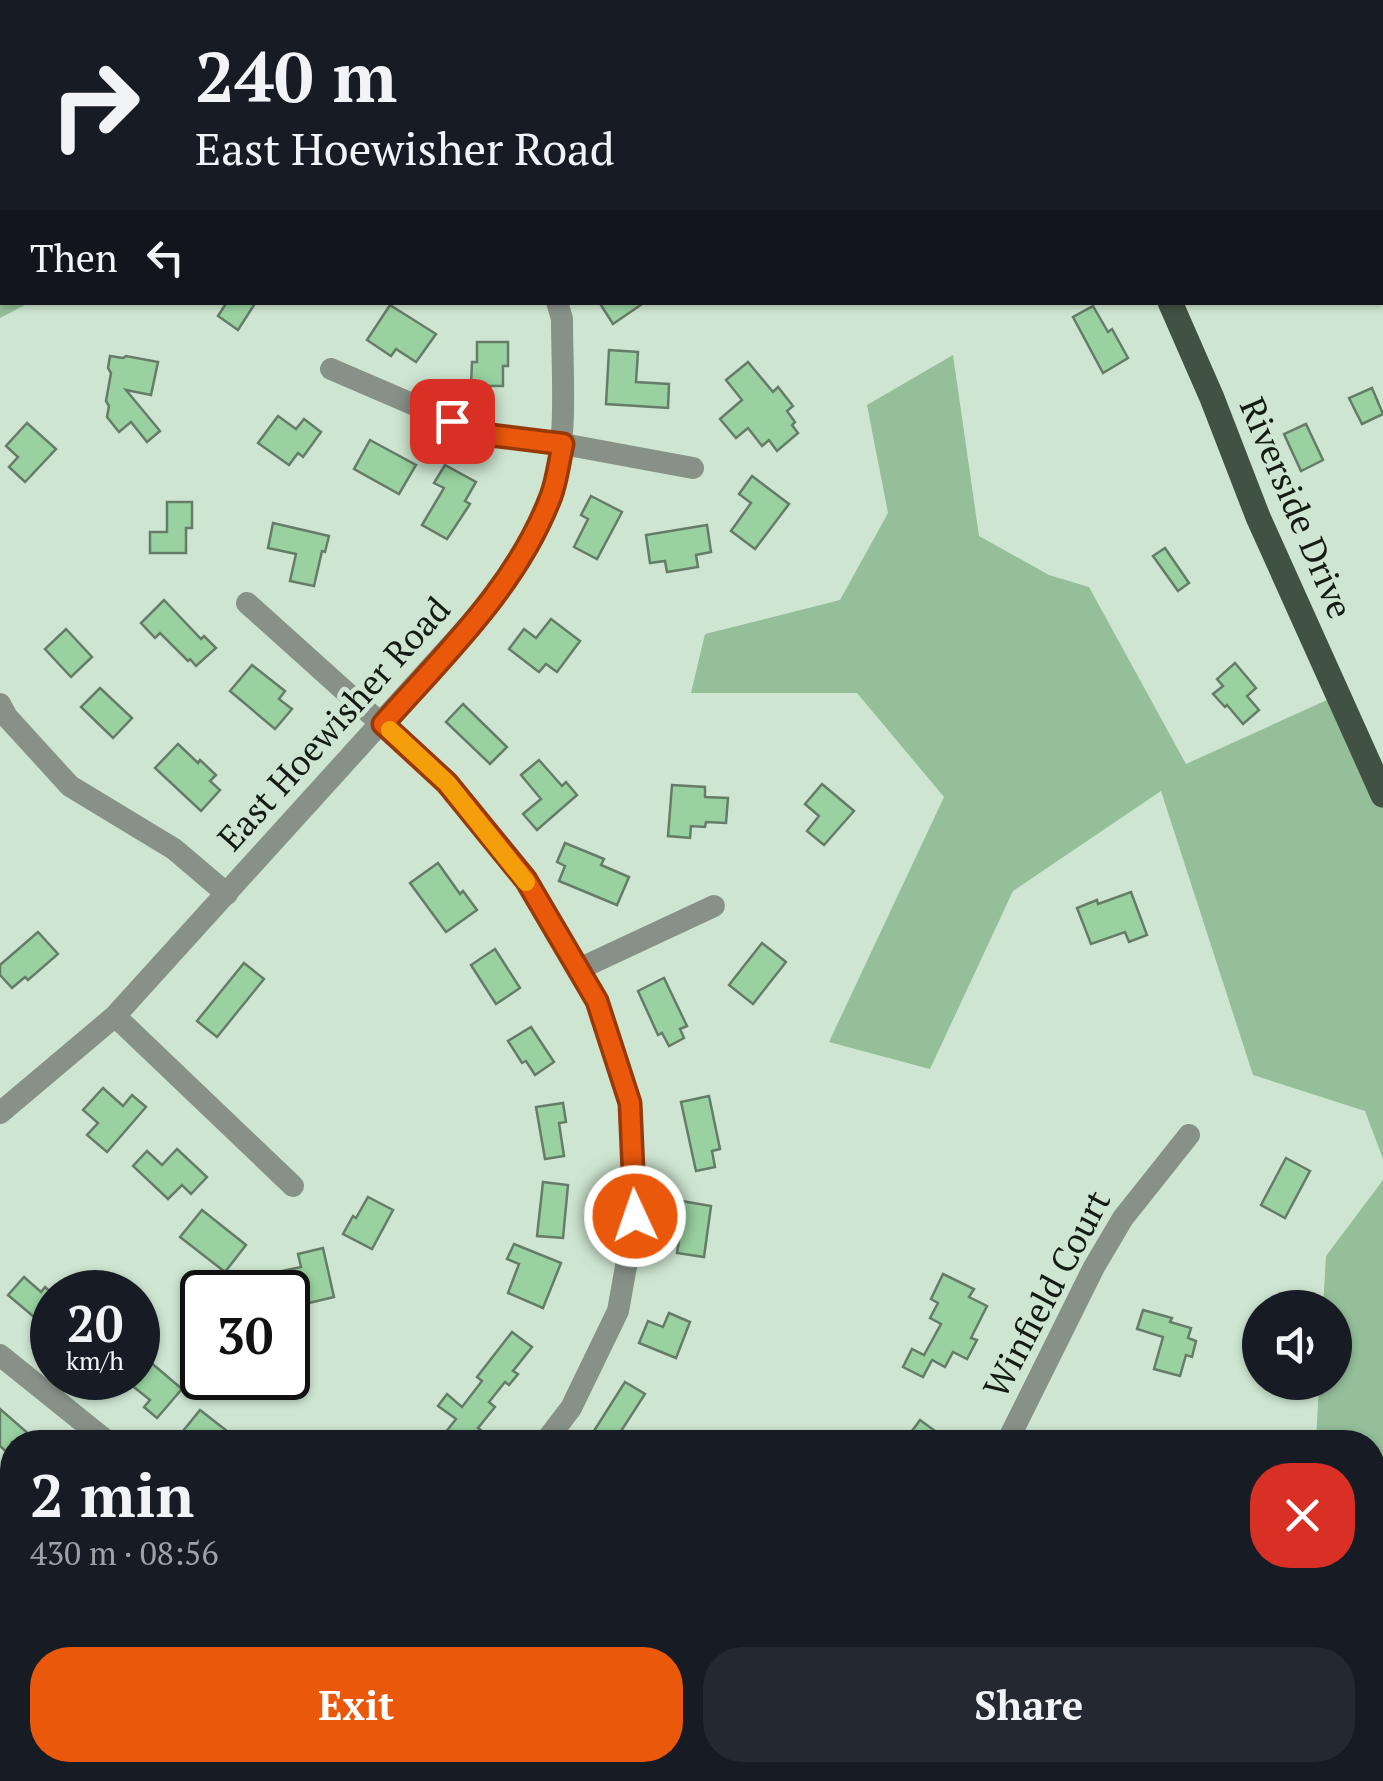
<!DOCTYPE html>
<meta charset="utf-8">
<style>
:root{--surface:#171b24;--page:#242831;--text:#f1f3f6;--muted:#9ea1a6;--accent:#ea580c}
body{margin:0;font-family:"PT Serif",serif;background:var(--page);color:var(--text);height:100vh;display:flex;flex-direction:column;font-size:38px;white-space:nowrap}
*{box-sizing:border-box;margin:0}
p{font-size:32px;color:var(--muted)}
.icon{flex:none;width:55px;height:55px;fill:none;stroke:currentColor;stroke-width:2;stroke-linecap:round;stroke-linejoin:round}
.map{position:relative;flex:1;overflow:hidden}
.panel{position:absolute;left:0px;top:1430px;width:1385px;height:352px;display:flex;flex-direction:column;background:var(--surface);border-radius:40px 40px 0 0;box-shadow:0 2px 8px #0004}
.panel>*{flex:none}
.guide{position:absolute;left:0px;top:0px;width:1385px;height:305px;box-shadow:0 2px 8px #0004;background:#171b24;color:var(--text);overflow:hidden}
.buttons{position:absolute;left:1242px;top:1290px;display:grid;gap:20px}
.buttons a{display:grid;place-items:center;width:110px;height:110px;border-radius:50%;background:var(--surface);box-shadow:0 2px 8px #0004;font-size:50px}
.speed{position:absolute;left:30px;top:1270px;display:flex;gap:20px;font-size:50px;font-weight:700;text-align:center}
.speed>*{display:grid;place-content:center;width:130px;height:130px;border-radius:50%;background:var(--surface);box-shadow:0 2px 8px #0004;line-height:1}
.speed small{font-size:25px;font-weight:400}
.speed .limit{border:5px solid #111;border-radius:15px;background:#fff;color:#111}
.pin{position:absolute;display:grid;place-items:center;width:85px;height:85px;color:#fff;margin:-42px;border-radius:20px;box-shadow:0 5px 15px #0006}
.me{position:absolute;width:110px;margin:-55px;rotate:357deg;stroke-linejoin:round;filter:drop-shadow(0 0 8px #0008)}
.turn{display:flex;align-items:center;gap:35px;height:210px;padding:0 30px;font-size:45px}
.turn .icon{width:130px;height:130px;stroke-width:2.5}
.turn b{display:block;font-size:70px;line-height:85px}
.then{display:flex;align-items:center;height:95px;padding:0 30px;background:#0003;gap:20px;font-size:38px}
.round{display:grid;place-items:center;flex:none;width:105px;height:105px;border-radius:40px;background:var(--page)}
.overview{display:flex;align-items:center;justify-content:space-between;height:170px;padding:0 30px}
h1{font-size:60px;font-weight:800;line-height:75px}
.action{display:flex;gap:20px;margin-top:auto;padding:20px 30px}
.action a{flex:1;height:115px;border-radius:40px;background:var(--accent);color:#fff;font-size:40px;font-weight:800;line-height:115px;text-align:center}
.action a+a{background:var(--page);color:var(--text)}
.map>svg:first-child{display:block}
.green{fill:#94bf99}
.building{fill:#99d2a0;stroke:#667c69;stroke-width:2.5}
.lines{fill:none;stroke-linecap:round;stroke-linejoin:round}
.minor{stroke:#879188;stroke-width:22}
.major{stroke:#415243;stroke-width:25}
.route-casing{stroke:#983908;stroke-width:25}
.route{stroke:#ea580c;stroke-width:18}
.slow{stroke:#f59e0b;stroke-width:18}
.labels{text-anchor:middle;stroke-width:9;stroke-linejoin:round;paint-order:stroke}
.street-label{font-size:35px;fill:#131c14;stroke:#cee6d1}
</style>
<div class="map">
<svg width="1383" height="1781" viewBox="0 0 1383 1781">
<rect width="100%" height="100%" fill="#cee6d1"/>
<g class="green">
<polygon points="0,0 273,0 274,2 2,2 2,302 29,303 0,318"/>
<polygon points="953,355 979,536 1049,575 1089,587 1186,764 1338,695 1383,795 1383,1159 1365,1111 1253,1075 1161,791 1013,891 930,1069 829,1042 944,797 857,693 691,693 705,634 840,600 888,513 867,405"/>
<polygon points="1383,1180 1383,1781 1209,1781 1214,1770 1372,1770 1372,1442 1316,1442 1319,1383 1335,1382 1335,1308 1323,1307 1326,1256"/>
</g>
<g class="building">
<polygon points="227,302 256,302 238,330 218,316"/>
<polygon points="599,302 645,302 613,324"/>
<polygon points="390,305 436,334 416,362 396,349 391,356 367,340"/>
<polygon points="1093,306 1108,332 1112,329 1128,358 1103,373 1073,317"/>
<polygon points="477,342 508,342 508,366 503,366 503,386 471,386 472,362 477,362"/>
<polygon points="609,350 638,352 636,382 669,384 668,408 606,404"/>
<polygon points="110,356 123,358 126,356 158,362 151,395 126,390 160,431 147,442 131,422 119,432 107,417 109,406 106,401 111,373 108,368"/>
<polygon points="748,362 773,392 778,387 793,406 787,411 795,422 792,425 798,433 777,451 769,440 762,446 748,428 736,438 720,419 742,400 726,380"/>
<polygon points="1372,388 1383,414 1362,424 1349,398"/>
<polygon points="278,416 296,429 304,419 321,432 303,457 298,453 289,465 258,443"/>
<polygon points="27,423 56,449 25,482 9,467 18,457 6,446"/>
<polygon points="1306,424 1323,460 1301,471 1284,434"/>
<polygon points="370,440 416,465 399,494 354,469"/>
<polygon points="445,465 476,482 465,501 470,504 447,539 422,525 444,488 434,483"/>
<polygon points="752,476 789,504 755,549 731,531 751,503 739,494"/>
<polygon points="591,496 622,512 597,559 574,547 588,519 581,515"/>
<polygon points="167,502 192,502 192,528 186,528 186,553 150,553 150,532 167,532"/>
<polygon points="273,523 329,536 325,552 322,551 314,586 290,581 296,554 268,548"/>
<polygon points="707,525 711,552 696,555 698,567 667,572 665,561 650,563 646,535"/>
<polygon points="1165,548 1189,583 1178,591 1153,556"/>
<polygon points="164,600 201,639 204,636 216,648 196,666 190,659 188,661 160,633 155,638 141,623"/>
<polygon points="551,619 580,641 557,672 546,664 539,672 509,649 524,629 536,638"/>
<polygon points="66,629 92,657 71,677 45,649"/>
<polygon points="1235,663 1256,688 1247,696 1259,710 1243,724 1227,705 1225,707 1213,694 1223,686 1217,679"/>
<polygon points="252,665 285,691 279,699 292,709 275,729 230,691"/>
<polygon points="100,688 132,718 113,738 81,707"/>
<polygon points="463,704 507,747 490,764 446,722"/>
<polygon points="178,744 198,763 200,760 216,775 210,781 220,790 201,811 155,768"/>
<polygon points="539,760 562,786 566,782 577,795 537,830 523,814 541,799 521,775"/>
<polygon points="822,784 854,811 824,845 807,831 819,816 805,804"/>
<polygon points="672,785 705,787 705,797 728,798 726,823 706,822 705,827 691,826 690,838 668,836"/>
<polygon points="565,843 604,859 601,865 629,877 617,905 559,881 565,866 557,862"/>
<polygon points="438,863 460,894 463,891 477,910 446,932 410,883"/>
<polygon points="1131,892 1147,935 1129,942 1125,932 1091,944 1077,908 1097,900 1098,904"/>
<polygon points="38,932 58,954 28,980 25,977 12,988 0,975 0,965"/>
<polygon points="762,943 786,962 753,1004 729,985"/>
<polygon points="495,949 520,988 496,1004 471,965"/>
<polygon points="244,963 264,979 217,1037 197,1021"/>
<polygon points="664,978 687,1026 680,1029 684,1038 669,1046 662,1033 658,1035 638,991"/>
<polygon points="531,1027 554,1062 535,1075 526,1061 522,1063 508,1041"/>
<polygon points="103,1088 123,1106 132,1095 146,1107 107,1152 87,1135 98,1123 83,1110"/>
<polygon points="709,1096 720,1149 712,1151 715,1167 696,1171 681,1102"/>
<polygon points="563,1103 566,1122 559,1123 564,1156 545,1159 536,1107"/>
<polygon points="177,1149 207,1177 191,1194 182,1185 168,1199 133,1166 147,1151 162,1165"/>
<polygon points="1286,1158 1310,1171 1285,1218 1261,1205"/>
<polygon points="543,1182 568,1185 563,1238 537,1236"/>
<polygon points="368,1197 393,1210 372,1249 343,1234 353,1216 356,1218"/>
<polygon points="676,1200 711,1206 704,1257 677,1253 682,1223 673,1222"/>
<polygon points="202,1210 246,1245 225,1272 180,1237"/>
<polygon points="514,1244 561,1263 543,1308 508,1293 519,1264 507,1259"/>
<polygon points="323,1248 334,1297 288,1308 288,1292 283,1292 278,1272 301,1267 298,1254"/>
<polygon points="943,1274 974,1289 969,1297 987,1306 971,1338 977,1340 967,1359 953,1352 945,1367 932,1360 923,1377 903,1367 912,1349 924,1355 941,1324 930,1318 938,1303 931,1299"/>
<polygon points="24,1277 41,1292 45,1287 52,1293 52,1308 40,1322 8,1295"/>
<polygon points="1143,1310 1172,1318 1170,1322 1191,1328 1188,1338 1196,1341 1192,1357 1186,1355 1180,1376 1154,1369 1163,1337 1137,1329"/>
<polygon points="669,1313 690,1322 676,1358 639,1343 648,1321 663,1327"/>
<polygon points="512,1332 532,1347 513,1371 518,1374 509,1385 505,1382 489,1402 495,1407 478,1428 482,1431 473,1442 438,1442 456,1419 438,1406 447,1394 462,1407 482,1381 477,1377"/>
<polygon points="149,1361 182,1389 157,1418 144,1407 150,1400 130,1384 138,1378"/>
<polygon points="625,1382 645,1394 614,1442 606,1442 592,1434"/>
<polygon points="0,1409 30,1435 23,1442 12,1442 12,1457 0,1446"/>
<polygon points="200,1410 241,1442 188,1442 179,1436"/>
<polygon points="920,1420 950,1442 904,1442"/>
</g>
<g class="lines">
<g class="minor">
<polyline points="424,0 425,2"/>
<polyline points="331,369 482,434 563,444 693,468"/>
<polyline points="247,603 447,783 526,880 597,1001 629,1103 635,1216 618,1311 571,1408 545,1442"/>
<polyline points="0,704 7,717 70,786 174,849 227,894"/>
<polyline points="579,969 714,906"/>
<polyline points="115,1016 293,1186"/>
<path d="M0,1113l115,-97 378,-417c22,-34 49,-70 60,-109 15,-55 9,-114 9,-171l-5,-17"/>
<polyline points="0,1355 108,1442"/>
<polyline points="1007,1442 1094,1267 1123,1218 1189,1135"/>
<polyline points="1372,1504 1383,1488"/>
<polyline points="586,1770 606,1781"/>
<polyline points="292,1781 300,1770"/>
<polyline points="777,1781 786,1770"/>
<polyline points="1209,1781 1214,1770"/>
</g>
<g class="major">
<polyline points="1040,0 1041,2"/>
<polyline points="1170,302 1212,398 1258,517 1383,795"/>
</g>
</g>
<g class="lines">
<defs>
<path id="route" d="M452,421l30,13 81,10c-4,17 -6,36 -12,52 -34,90 -105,157 -168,228l64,59 79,97 71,121 33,102 5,113"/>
</defs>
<use href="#route" class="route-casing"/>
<use href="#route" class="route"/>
<polyline class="slow" points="390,730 447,783 526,882"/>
</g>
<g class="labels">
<g class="street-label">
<text transform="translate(1296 508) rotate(67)" y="12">Riverside Drive</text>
<text transform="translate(334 724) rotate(-48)" y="12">East Hoewisher Road</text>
<text transform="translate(1047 1294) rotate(-62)" y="12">Winfield Court</text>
</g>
</g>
</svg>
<div class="buttons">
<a><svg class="icon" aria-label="sound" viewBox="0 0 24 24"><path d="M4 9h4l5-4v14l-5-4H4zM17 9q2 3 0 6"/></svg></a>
</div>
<div class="speed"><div>20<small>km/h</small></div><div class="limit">30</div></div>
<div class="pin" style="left:452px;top:421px;background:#d93025"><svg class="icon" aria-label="arrive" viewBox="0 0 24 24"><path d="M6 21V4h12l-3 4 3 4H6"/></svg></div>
<svg class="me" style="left:635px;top:1216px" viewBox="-20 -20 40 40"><circle r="17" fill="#ea580c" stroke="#fff" stroke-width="3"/><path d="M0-11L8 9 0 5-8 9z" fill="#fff"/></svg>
<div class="guide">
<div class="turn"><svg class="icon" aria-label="right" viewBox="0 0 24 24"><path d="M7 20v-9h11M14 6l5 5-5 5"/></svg><div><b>240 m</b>East Hoewisher Road</div></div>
<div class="then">Then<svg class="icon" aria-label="left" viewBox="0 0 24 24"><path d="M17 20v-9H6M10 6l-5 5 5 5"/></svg></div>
</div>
<section class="panel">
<div class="overview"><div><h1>2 min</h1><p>430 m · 08:56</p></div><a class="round" style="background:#d93025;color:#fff"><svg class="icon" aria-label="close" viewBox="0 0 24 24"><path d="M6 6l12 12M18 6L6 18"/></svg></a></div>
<div class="action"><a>Exit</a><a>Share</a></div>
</section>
</div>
